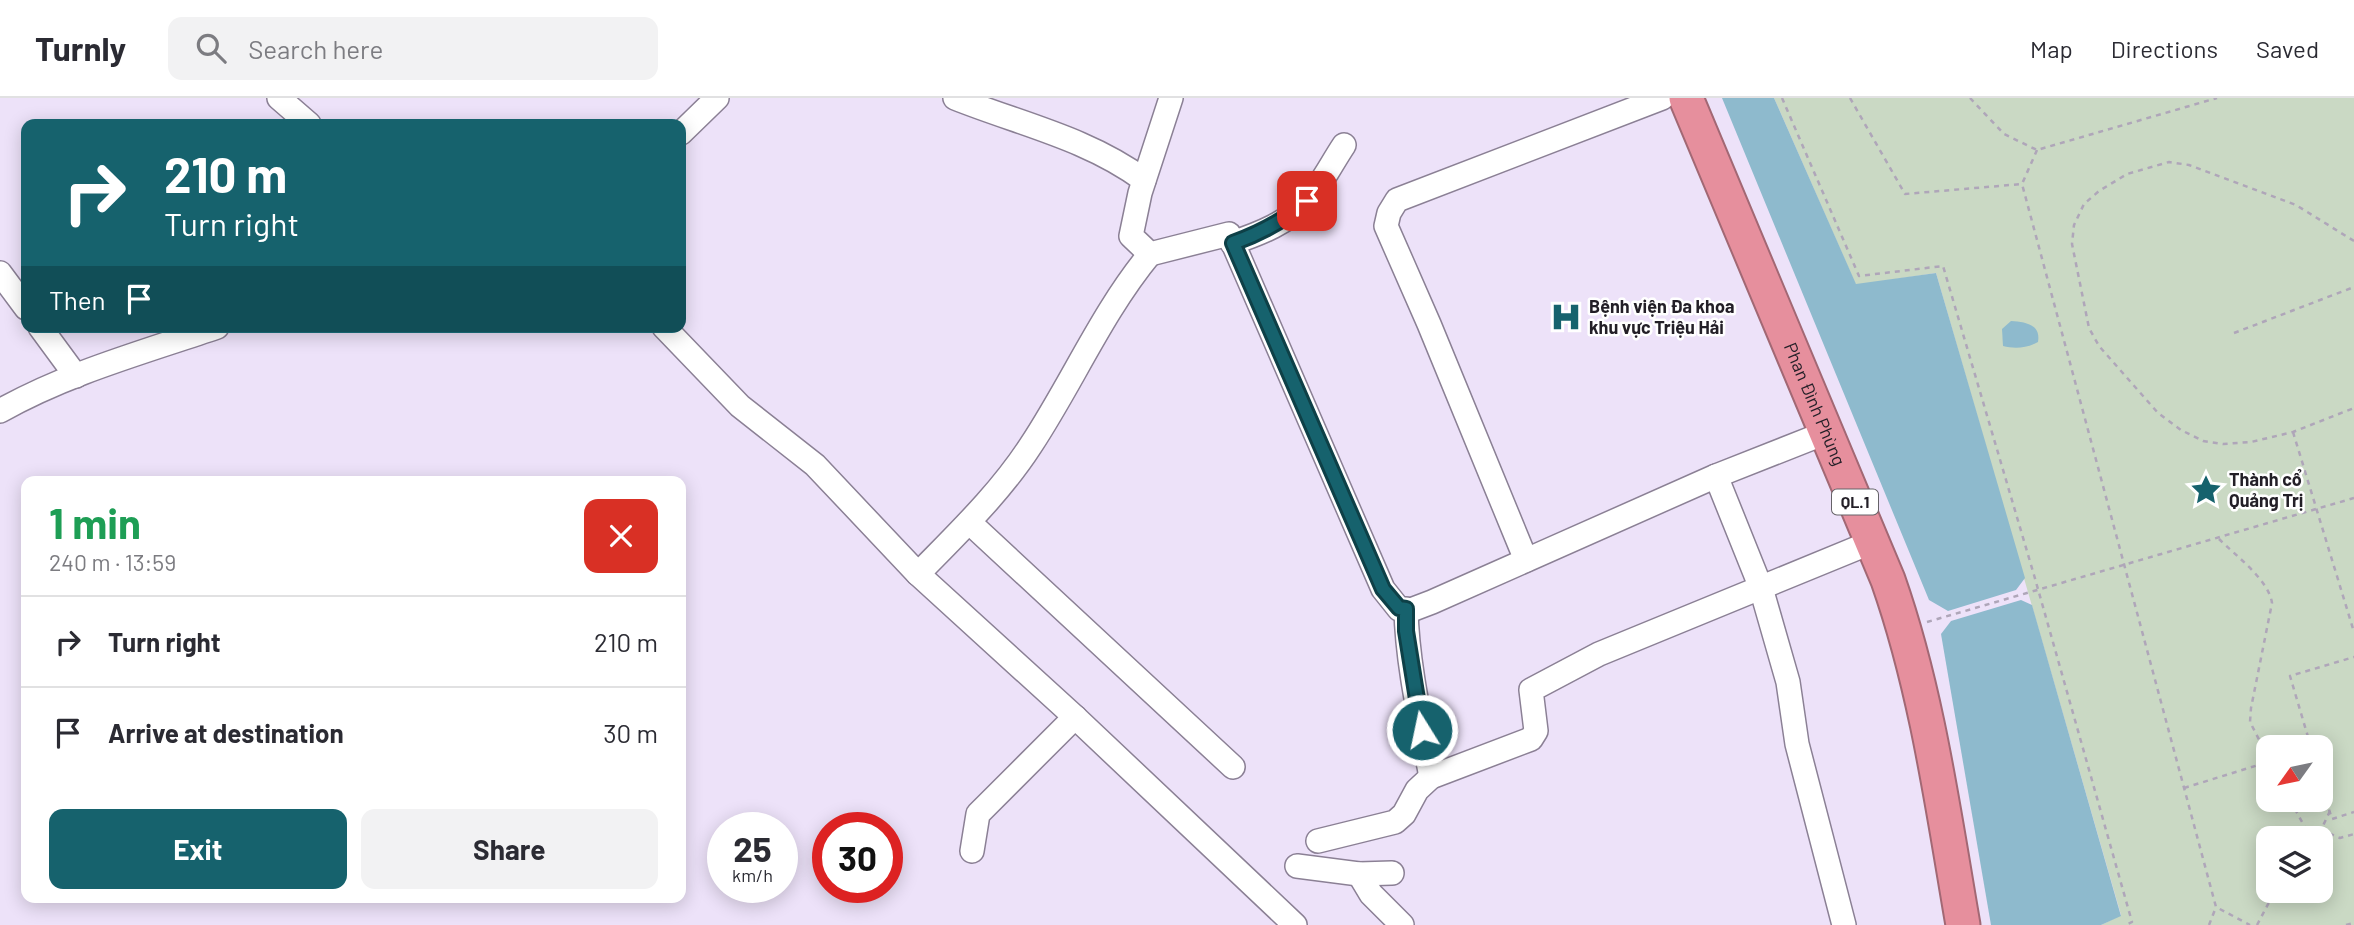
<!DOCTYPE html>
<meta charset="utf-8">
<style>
:root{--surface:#fff;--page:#f2f2f3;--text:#2b2b33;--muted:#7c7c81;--line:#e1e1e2;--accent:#16626d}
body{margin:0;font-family:Barlow,sans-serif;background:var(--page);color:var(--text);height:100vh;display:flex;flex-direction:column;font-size:26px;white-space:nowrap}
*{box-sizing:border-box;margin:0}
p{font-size:23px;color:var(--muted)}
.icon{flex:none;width:38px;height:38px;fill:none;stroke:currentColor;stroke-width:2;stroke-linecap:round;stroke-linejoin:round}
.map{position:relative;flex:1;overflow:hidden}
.panel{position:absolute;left:21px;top:378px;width:665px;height:427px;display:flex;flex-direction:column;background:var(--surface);border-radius:14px;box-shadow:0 4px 18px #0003}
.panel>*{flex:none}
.hud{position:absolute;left:21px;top:21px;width:665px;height:214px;border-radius:14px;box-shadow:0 4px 18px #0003;background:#16626d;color:#fff;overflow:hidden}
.needle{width:46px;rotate:237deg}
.tools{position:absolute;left:2256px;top:637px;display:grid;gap:14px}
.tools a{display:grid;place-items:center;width:77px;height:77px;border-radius:14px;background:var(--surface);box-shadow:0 4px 18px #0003;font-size:35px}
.speed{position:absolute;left:707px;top:714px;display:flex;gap:14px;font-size:35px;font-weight:700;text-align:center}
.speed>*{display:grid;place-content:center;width:91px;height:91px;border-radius:50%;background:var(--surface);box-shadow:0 4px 18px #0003;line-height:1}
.speed small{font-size:18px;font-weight:400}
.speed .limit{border:10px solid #d22;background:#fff;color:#111}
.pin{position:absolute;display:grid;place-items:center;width:60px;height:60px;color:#fff;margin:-30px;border-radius:14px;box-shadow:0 4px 10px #0006}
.me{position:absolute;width:77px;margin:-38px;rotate:350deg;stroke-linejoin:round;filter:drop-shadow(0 0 5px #0008)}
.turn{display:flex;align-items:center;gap:24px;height:147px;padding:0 28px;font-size:32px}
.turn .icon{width:91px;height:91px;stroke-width:2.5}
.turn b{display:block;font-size:49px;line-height:60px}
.then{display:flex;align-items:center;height:66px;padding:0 28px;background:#0003;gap:14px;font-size:26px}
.round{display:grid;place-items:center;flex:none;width:74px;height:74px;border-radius:14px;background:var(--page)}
.headline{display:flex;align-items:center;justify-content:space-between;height:119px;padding:0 28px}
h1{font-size:42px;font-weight:700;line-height:52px;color:#1e9e55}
.action{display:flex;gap:14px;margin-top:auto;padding:14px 28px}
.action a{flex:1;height:80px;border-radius:14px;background:var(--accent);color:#fff;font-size:28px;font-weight:700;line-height:80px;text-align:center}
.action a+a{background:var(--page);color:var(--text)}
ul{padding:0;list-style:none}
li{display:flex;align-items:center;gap:21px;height:91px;padding:0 28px;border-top:2px solid var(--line)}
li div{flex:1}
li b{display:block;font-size:26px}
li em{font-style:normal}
header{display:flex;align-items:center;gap:42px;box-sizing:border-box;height:98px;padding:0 35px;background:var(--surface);border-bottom:2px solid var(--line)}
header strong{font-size:33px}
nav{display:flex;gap:38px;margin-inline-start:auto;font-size:24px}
.search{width:490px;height:63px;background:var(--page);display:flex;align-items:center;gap:18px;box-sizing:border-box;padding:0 24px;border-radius:14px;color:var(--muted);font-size:26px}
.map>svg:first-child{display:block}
.green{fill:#cad9c4;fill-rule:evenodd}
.water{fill:#8ebacd}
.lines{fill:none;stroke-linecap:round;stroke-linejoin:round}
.minor-casing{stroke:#8b8095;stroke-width:26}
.highway-casing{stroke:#a26874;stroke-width:37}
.path{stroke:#afa6b9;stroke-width:2.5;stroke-dasharray:5 5;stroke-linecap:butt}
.minor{stroke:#fff;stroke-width:23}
.highway{stroke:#e68f9d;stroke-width:33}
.route-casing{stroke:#0e4047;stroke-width:18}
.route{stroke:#16626d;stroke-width:12}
.labels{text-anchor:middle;stroke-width:5;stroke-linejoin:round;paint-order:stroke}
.shield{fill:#fff;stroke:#656268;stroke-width:2}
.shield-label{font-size:16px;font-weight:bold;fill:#231f27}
.poi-label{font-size:18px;font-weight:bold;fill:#231f27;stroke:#fff;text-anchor:start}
.street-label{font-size:18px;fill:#231f27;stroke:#fff}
</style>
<header>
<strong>Turnly</strong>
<div class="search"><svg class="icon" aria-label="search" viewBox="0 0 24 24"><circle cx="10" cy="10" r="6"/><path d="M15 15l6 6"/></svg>Search here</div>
<nav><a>Map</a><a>Directions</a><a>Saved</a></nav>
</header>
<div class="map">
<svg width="2354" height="827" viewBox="0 0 2354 827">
<rect width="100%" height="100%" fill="#ede2f9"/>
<path class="green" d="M1774,0h580v827h-253l20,-10 -185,-642 -80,12zM2268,649h52v53h-52zM2268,740h52v53h-52z"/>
<g class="water">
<polygon points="1722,0 1774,0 1856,186 1936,175 2025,480 2016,492 1948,513 1929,502"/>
<path d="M2011,223c14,1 30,3 27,21 -11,6 -23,7 -35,4l-1,-17z"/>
<polygon points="2021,502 2032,507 2121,818 2101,827 1991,827 1941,536 1951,523"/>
</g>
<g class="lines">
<defs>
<g id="minor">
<polyline points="279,0 309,26"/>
<path d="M955,0c65,26 132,40 189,82"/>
<polyline points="1171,0 1140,95 1131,138 1150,156 1229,136 1383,491 1399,511 1411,512 1432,504 1716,378 1825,335"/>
<polyline points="681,35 717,0"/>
<path d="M1232,145c27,-9 58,-21 76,-43 14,-17 24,-37 36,-55"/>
<polyline points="0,175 26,210"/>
<polyline points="40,229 76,278"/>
<polyline points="664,229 740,308 815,367 918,476 1075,619 1295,827"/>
<path d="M0,313c67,-38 144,-59 217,-84"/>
<polyline points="1716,378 1761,490 1788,584 1797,646 1844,827"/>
<polyline points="969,424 1233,669"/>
<polyline points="1526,462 1429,226 1386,128 1389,115 1397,102 1662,0"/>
<path d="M918,476c40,-41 82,-81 113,-129 41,-62 71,-133 119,-191"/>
<path d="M1406,511c1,54 15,115 25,168"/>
<polyline points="1318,743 1395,724 1404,716 1417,692 1431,679 1531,641 1536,633 1531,592 1599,556 1872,444"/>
<polyline points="972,753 978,716 1075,619"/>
<polyline points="1297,768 1359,776 1392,775"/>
<polyline points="1359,776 1371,796 1402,827"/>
</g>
<g id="highway">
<path id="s1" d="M1686,0l202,482c39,111 55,229 75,345"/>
</g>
</defs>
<use href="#minor" class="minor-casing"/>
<use href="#highway" class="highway-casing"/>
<g class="path">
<polyline points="1782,0 1859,178 1943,168 2034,477 2132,824 2126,827"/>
<polyline points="1850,0 1905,96 2022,86"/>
<polyline points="1970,0 2004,36 2037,52 2217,0"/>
<polyline points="2037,52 2022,86 2216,809 2250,827"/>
<polyline points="2354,143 2296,107 2189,67 2169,64 2127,76 2099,93 2084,106 2074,127 2072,146 2089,230 2099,248 2158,315 2181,332 2203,343 2223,346 2251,344 2293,334 2354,310"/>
<polyline points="2234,235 2354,189"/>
<polyline points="2293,334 2354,534"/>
<path d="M2219,441c16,16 50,41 53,64l-21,105 -1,14 18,35"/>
<polyline points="1927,524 2354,400"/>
<polyline points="2311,649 2290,578 2354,559"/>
<polyline points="2320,683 2332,721 2354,714"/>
<polyline points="2184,690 2268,664"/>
<polyline points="2290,702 2307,733 2303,740"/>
<polyline points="2330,713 2321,732 2340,740 2354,736"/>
<polyline points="2307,733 2321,732"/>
<polyline points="2209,827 2216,809"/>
<polyline points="2257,827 2275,793"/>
<polyline points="2346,827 2354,825"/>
</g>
<use href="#minor" class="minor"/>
<use href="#highway" class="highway"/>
</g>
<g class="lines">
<defs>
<path id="route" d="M1307,103c-23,20 -46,32 -74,42l150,346 16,19 7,1v22l16,99"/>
</defs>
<use href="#route" class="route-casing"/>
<use href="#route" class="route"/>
</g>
<defs>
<symbol id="hospital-bare" viewBox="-9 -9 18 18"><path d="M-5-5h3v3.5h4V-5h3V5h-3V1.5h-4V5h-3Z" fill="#16626d" stroke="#fff" stroke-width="2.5" paint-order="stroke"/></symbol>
<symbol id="sight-bare" viewBox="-9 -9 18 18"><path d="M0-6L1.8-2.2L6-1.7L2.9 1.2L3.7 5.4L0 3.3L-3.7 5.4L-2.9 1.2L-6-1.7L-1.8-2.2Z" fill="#16626d" stroke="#fff" stroke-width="2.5" paint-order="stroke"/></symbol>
</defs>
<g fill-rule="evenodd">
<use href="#hospital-bare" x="1544" y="197" width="44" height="44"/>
<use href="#sight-bare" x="2184" y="370" width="44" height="44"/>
</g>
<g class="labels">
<rect class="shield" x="1832" y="391.5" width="46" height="25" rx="5"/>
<g class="shield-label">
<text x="1855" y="410">QL.1</text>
</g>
<g class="poi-label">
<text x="1589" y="215">Bệnh viện Đa khoa<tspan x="1589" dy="21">khu vực Triệu Hải</tspan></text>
<text x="2229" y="388">Thành cổ<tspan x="2229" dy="21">Quảng Trị</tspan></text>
</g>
<g class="street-label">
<text dy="6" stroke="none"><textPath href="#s1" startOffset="332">Phan Đình Phùng</textPath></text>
</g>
</g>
</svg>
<div class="tools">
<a><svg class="needle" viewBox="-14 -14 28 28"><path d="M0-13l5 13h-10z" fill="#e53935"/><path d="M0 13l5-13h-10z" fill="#7c7c81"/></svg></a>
<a><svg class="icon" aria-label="layers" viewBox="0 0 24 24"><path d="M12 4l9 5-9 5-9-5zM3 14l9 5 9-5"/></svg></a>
</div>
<div class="speed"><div>25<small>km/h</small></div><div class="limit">30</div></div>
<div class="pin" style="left:1307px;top:103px;background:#d93025"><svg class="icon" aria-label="arrive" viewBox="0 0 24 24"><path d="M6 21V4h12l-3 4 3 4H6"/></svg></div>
<svg class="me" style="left:1422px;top:632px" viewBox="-20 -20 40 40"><circle r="17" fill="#16626d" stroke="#fff" stroke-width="3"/><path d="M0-11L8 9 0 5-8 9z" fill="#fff"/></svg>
<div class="hud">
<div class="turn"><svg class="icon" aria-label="right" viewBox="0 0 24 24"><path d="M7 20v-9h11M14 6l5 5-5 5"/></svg><div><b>210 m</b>Turn right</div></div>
<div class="then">Then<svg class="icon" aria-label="arrive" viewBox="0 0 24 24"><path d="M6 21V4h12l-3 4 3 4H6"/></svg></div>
</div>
<section class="panel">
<div class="headline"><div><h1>1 min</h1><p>240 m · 13:59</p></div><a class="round" style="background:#d93025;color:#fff"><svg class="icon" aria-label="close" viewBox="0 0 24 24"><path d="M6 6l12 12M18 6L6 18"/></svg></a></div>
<ul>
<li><svg class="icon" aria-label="right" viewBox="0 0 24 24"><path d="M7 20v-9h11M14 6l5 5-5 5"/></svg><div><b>Turn right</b></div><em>210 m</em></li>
<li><svg class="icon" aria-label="arrive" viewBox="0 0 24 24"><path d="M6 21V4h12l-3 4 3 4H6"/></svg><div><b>Arrive at destination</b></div><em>30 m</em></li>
</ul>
<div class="action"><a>Exit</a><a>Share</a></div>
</section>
</div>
